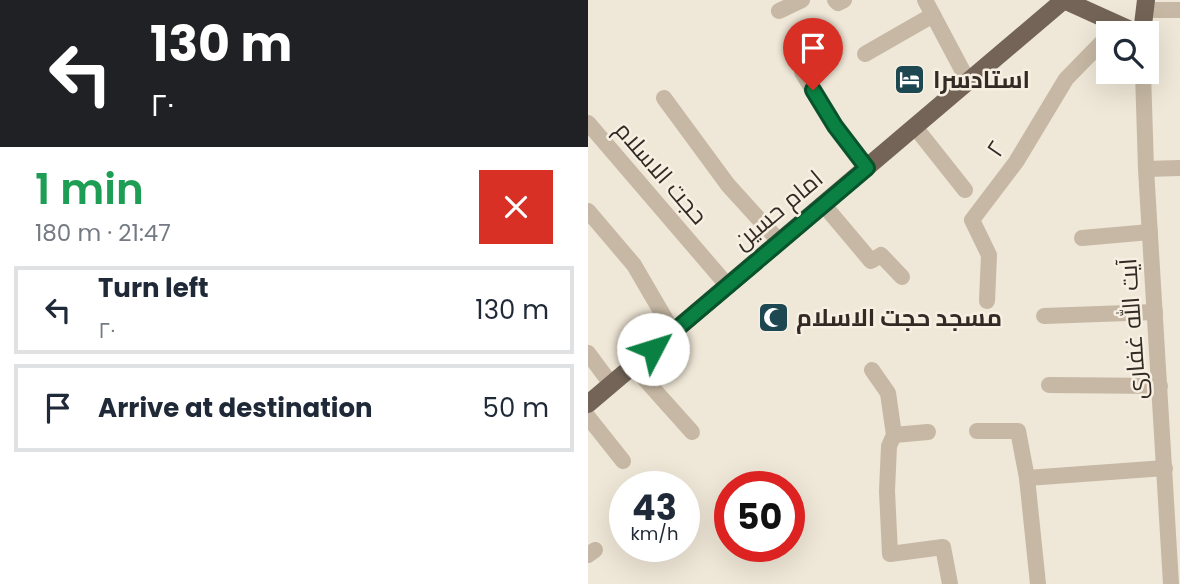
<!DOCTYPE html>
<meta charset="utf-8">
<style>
:root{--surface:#fff;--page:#f2f2f3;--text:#1f2937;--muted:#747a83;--line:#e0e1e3}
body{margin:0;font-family:Poppins,Cairo,sans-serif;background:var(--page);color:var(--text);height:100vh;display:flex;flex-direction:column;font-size:26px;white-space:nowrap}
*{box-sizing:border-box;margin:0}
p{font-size:23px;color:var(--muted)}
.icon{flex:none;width:38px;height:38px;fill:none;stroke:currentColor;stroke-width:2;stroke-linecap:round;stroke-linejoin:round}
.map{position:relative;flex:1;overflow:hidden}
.panel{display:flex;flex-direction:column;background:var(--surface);width:588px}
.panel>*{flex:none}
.banner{background:#202124;color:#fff;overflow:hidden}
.buttons{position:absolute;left:508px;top:21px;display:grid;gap:14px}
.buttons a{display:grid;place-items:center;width:63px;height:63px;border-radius:0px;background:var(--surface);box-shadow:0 7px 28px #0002;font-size:35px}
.speed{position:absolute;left:21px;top:471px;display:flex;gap:14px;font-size:35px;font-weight:700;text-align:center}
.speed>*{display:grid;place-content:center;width:91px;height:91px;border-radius:50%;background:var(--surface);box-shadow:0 7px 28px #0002;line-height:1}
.speed small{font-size:18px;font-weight:400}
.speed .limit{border:10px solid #d22;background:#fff;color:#111}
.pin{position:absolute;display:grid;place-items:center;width:60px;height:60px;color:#fff;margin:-72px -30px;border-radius:50% 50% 50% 0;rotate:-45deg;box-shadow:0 0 7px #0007}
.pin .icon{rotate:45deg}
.me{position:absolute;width:77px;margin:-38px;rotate:50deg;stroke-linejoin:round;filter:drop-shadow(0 0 5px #0008)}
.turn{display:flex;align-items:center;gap:24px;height:147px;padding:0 35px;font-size:32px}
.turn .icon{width:91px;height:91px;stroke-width:2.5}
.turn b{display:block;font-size:49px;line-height:60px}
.round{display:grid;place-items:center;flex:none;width:74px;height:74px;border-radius:0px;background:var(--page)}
.overview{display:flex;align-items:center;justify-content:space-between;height:119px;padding:0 35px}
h1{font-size:42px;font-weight:600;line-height:52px;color:#1e9e55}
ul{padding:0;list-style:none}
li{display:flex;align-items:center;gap:21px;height:88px;margin:0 14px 10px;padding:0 21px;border:4px solid var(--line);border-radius:0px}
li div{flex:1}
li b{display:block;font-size:26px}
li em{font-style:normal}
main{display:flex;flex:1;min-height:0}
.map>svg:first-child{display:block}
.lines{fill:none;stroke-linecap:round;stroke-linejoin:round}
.minor{stroke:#c6b8a4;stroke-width:16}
.major{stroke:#736457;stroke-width:18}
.route-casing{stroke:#07532c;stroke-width:18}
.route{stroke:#0b8043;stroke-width:12}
.labels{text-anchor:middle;stroke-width:5;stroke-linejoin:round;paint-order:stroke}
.poi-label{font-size:24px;font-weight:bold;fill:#322b25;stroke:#f7f0e2;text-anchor:start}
.street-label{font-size:24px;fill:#322b25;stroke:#f7f0e2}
</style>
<main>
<section class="panel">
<div class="banner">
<div class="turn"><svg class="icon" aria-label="left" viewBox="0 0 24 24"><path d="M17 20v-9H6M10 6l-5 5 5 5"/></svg><div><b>130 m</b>۲۰</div></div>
</div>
<div class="overview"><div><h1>1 min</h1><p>180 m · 21:47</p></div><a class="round" style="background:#d93025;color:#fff"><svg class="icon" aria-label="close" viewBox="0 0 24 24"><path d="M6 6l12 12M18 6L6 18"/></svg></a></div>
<ul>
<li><svg class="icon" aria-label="left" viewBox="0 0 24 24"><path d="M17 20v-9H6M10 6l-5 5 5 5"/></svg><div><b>Turn left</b><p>۲۰</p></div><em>130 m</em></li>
<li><svg class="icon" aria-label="arrive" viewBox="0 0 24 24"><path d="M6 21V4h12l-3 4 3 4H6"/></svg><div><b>Arrive at destination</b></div><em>50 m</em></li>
</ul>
</section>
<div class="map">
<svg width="592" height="584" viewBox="0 0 592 584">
<rect width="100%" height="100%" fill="#efe7d7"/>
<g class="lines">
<g class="minor">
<polyline points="247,0 250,3 256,0"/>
<polyline points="337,0 380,81"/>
<polyline points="556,10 592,10"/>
<polyline points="191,11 214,0"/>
<polyline points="277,54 345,15"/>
<polyline points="214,72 247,126 279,168"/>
<polyline points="555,72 558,169 583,584"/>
<polyline points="76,98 140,185 191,241"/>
<polyline points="0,123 139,285"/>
<polyline points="327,127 377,190"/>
<polyline points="558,169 592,168"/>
<polyline points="235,204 283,261 293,255 314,277"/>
<polyline points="0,211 46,265 85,332"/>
<polyline points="494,238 562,232"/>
<polyline points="399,301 401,255 384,220 428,162 478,79 520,36"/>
<polyline points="456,316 567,312"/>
<polyline points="0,353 23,384"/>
<polyline points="45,366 104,432"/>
<polyline points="284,370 300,393 306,435 301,446 299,491 302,554 355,547 362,584"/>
<polyline points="461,385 572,386"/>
<polyline points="0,417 35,461"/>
<polyline points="389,431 430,431 439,478 450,584"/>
<polyline points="306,435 340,432"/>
<polyline points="439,478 577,468"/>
<polyline points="0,555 7,550"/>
</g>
<g class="major">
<polyline points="476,0 549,33"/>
<polyline points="554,33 558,0"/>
<polyline points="0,404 476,0"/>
</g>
</g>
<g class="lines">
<defs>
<polyline id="route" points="65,349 279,168 247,126 225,90"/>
</defs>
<use href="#route" class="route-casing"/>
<use href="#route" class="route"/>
</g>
<defs>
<symbol id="hotel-square" viewBox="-11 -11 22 22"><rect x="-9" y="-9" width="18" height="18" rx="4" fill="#1d4751" stroke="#f7f0e2"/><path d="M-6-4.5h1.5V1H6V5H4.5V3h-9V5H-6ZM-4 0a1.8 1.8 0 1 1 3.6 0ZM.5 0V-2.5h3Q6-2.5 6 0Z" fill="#fff"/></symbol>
<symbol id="mosque-square" viewBox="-11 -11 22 22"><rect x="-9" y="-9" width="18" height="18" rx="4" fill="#1d4751" stroke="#f7f0e2"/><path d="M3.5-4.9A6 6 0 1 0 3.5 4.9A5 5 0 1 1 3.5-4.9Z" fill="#fff"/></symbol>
</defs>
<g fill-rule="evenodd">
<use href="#hotel-square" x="304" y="62" width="35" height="35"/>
<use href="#mosque-square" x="168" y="300" width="35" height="35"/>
</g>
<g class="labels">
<g class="poi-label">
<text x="345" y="88">استادسرا</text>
<text x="208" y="326">مسجد حجت الاسلام</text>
</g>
<g class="street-label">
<text transform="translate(408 149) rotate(-56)" y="8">۲</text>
<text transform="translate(73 173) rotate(49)" y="8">حجت الاسلام</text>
<text transform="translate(190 210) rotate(-40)" y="8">امام حسین</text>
<text transform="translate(545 329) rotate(-94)" y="8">آیت الله غفاری</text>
</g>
</g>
</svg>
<div class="buttons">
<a><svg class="icon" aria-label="search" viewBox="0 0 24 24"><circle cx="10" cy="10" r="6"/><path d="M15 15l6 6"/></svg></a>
</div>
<div class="speed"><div>43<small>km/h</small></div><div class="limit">50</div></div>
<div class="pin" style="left:225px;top:90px;background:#d93025"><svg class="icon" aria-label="arrive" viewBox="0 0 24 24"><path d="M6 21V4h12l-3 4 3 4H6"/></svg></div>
<svg class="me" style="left:65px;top:349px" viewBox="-20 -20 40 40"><circle r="19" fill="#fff"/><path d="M0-13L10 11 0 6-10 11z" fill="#0b8043"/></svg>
</div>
</main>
